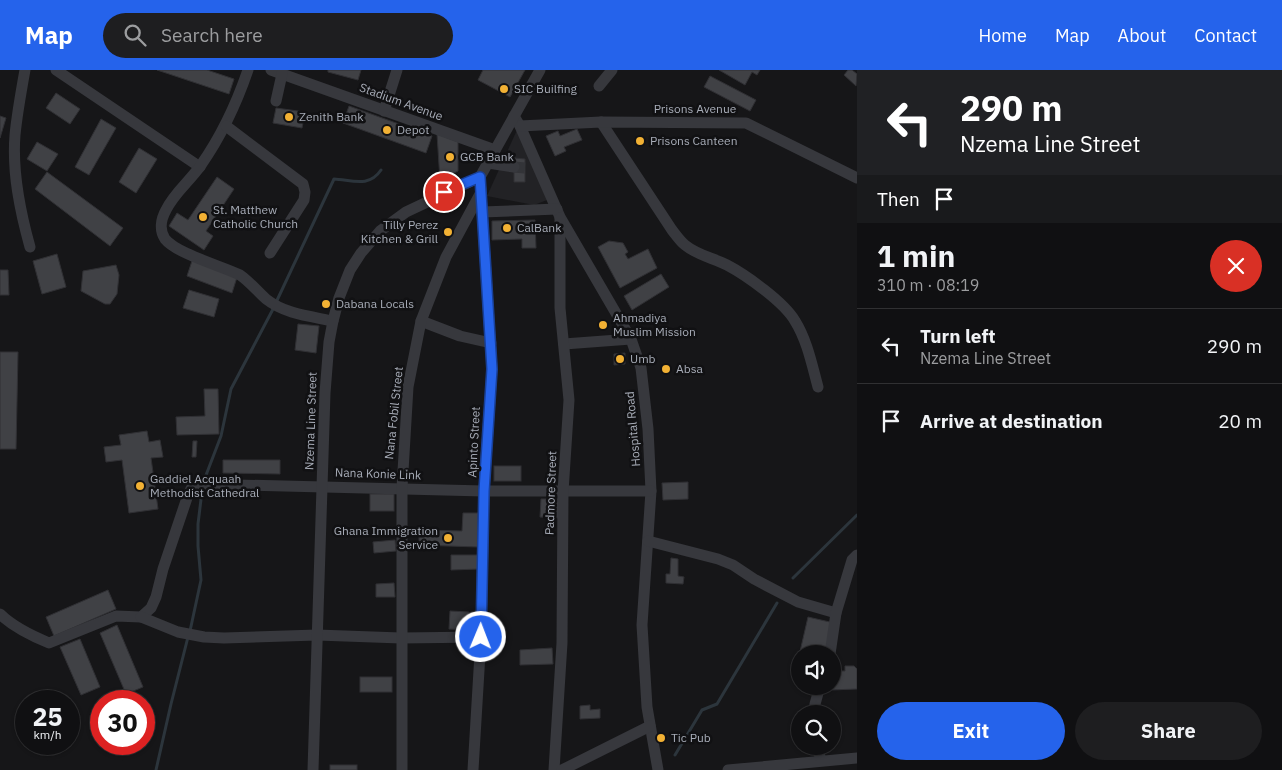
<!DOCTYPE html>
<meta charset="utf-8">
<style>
:root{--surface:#101012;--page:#1e1e20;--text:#f1f3f6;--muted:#9c9d9f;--line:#303032;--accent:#2563eb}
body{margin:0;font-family:"IBM Plex Sans",sans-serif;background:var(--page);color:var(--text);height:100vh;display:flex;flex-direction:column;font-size:19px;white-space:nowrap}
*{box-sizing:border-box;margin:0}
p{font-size:16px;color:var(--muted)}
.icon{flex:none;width:28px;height:28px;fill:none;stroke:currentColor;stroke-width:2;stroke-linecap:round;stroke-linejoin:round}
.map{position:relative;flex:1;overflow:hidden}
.details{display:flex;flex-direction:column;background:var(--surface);width:425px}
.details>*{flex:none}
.hud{background:#202124;color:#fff;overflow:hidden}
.fabs{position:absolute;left:791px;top:575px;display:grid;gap:10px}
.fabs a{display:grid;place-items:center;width:50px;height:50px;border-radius:50%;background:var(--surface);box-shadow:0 1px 4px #0004,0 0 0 1px var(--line);font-size:25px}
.speed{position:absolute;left:15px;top:620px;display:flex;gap:10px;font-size:25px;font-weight:700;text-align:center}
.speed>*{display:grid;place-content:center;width:65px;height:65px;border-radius:50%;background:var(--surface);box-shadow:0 1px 4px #0004,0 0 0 1px var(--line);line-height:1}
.speed small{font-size:12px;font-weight:400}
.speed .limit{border:8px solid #d22;background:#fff;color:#111}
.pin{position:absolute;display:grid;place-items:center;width:42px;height:42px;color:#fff;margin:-21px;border:2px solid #fff;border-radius:50%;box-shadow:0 1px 5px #0007}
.me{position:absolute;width:55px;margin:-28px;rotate:1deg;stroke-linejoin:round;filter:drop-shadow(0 0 4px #0008)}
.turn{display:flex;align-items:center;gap:18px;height:105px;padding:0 20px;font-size:22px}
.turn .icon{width:65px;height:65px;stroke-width:2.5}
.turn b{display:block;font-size:35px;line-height:42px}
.then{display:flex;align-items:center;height:48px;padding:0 20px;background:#0003;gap:10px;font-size:19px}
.round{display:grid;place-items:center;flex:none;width:52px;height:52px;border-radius:26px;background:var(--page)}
.headline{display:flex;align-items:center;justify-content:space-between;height:85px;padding:0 20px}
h1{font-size:30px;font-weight:800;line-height:38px}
.action{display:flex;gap:10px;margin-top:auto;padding:10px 20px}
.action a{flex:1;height:58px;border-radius:30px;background:var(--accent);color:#fff;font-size:20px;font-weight:800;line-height:58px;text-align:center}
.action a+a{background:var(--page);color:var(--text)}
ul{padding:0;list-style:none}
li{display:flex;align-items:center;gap:15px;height:75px;padding:0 20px;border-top:1px solid var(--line)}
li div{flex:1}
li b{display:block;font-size:19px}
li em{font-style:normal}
header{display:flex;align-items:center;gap:30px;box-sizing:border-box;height:70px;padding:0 25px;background:var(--accent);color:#fff}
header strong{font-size:24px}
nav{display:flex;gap:28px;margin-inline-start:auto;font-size:18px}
.search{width:350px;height:45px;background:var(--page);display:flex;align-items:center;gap:12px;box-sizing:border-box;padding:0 18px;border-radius:28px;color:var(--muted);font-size:19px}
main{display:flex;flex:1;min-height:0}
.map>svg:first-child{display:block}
.built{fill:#222225}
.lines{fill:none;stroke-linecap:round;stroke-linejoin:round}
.stream{stroke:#2c353c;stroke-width:3}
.building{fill:#404145;stroke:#303034}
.minor-tunnel{stroke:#333438;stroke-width:11;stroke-dasharray:11 5.5;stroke-linecap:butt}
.minor{stroke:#37383d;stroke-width:11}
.route-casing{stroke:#184099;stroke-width:12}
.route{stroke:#2563eb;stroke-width:9}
.poi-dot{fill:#f2b134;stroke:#111113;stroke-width:2}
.labels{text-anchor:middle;stroke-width:5;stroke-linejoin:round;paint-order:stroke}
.poi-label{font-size:12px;fill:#a8adb8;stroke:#111113;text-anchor:start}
.street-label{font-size:12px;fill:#a8adb8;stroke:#111113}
</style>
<header>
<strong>Map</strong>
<div class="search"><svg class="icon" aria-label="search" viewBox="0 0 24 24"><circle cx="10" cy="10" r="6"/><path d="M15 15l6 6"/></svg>Search here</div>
<nav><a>Home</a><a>Map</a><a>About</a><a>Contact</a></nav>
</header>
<main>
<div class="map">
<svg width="857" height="700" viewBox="0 0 857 700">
<rect width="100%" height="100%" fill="#161618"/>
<polygon class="built" points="517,60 547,130 534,135 487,126"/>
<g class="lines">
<g class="stream">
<polyline points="793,508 857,445"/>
<path d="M190,561l11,-51 -3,-34v-22l5,-41 18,-47 10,-47 41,-78 62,-132c18,1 35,9 47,-9"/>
<polyline points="675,685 702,640 717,634 777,533"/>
<polyline points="156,700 171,634 188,567"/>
</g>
</g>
<g class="building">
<polygon points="157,0 207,0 234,9 229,24"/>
<polygon points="328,0 361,0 358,10 328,2"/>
<polygon points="483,0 525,0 510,27 478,10"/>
<polygon points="719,0 760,0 757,5 752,2 745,15"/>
<polygon points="848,0 852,0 857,4 856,16 844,5"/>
<polygon points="710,6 756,30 750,41 704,17"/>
<polygon points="56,23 80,39 70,54 46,38"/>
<polygon points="349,36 432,66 426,83 343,53"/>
<polygon points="276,38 305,42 302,58 273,53"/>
<polygon points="0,46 6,48 0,68"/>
<polygon points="101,49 116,58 89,105 75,97"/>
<polygon points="577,59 582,70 564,77 566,81 555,86 546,66 558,61 560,66"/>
<polygon points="437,64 458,72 458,101 440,110"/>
<polygon points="37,72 58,84 47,101 27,89"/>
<polygon points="139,78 157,89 136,123 119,112"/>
<polygon points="514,88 525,89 525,112 514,112"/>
<polygon points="47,102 123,158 110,176 35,119"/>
<polygon points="217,107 234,119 206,161 213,166 204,180 169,156 177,143 188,150"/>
<polygon points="535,150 536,178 522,178 522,169 492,170 492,151"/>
<polygon points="609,171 623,173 628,182 625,184 628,189 648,179 657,198 620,218 598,177"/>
<polygon points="57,184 66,217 42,224 33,191"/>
<polygon points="193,188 238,204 232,223 187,206"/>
<polygon points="116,195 119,205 117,224 110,234 105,234 81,221 83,201"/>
<polygon points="0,200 8,200 9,225 0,225"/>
<polygon points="661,204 669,217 632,240 624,226"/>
<polygon points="189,220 219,229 214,247 183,238"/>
<polygon points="298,254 319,256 316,283 295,280"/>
<polygon points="0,282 18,282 16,379 0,379"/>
<polygon points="625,283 625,294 614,295 614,284"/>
<polygon points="204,319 218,319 219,364 177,365 176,347 205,346"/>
<polygon points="147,361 149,372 160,370 163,387 151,388 158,439 129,443 122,390 106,392 104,377 121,375 119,365"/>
<polygon points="193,371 197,371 196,387 192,387"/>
<polygon points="223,390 280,390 280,404 223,403"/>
<rect x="494" y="396" width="27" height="15"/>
<polygon points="688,412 688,429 663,430 662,413"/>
<rect x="370" y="424" width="24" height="17"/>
<polygon points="541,429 559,429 559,448 540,447"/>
<polygon points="463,443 478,443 478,477 419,475 419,460 462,461"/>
<polygon points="395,470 396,481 374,483 373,472"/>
<polygon points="451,485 479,485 479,499 451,500"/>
<polygon points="671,488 678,489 678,506 684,507 683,514 666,513 666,504 670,504"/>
<polygon points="394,513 395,527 376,527 376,514"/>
<polygon points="108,520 116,539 54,566 46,547"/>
<polygon points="450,541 469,542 469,560 449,559"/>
<polygon points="808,547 834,553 827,584 800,584 800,600 796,599"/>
<polygon points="117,555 143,617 126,624 100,563"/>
<polygon points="80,569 100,617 81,625 60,577"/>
<polygon points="552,578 553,594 520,595 520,580"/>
<polygon points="845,596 854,596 857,599 857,619 831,620 832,601 845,601"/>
<rect x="360" y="607" width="32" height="15"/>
<polygon points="590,635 590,640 600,639 600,648 580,649 580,636"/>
<rect x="330" y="695" width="27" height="5"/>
</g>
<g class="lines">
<polyline class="minor-tunnel" points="514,97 525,98"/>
<g class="minor">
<path d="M25,0c-4,22 -8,44 -10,65 -3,38 5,76 15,112"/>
<polyline points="56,0 200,97"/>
<path d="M248,0c-12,35 -26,65 -47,95 -11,16 -27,28 -35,45 -5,9 -7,20 -1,29 12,15 57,27 75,36 10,7 17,16 26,24 19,15 43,17 67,22"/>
<polyline points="271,0 495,80"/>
<polyline points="599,16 612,0"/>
<polyline points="276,31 282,4"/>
<polyline points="384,41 397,0"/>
<polyline points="514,46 520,56 560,147 631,269 641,298 648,359 651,421 642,555 647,637 658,700"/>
<path d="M601,52l71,108c4,5 8,11 13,15 12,10 28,13 42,20 19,10 57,37 68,56 12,19 17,44 23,66"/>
<polyline points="226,56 303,114 305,122 304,130 270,183"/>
<polyline points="520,56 601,52 746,53 857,108"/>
<polyline points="488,93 514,97"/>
<polyline points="482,142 557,139"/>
<polyline points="421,251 460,266 491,273"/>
<polyline points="564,274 631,269"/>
<polyline points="648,471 718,489 733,495 754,509 798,532 836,543"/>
<path d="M0,544c13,13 32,22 49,29l67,-27 25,1 10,-9 5,-11 7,-28 25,-74 4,-8 6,-3 286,7h167"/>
<polyline points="141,547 178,562 204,567 224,568 317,565 401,568 481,567"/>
<polyline points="830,584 836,543 852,490 857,485"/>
<polyline points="814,644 815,634 820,616"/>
<polyline points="817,676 821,690"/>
<polyline points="313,700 325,323 329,272 333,251 339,228 350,200 361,183 380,161 406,142 480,107 540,0"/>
<polyline points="402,700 402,418 408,317 421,251 446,187 480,124"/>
<polyline points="473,700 481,567 484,421 492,299 480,107"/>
<polyline points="554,700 562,573 563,422 569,330 560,238 560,148"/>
<polyline points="562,700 650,656"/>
<polyline points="728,700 857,688"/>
</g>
</g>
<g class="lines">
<defs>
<polyline id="route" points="444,122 480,107 492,299 484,421 481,567"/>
</defs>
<use href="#route" class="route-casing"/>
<use href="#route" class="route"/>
</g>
<g class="poi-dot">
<circle cx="504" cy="19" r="5"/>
<circle cx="289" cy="47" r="5"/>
<circle cx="387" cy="60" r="5"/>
<circle cx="640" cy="71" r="5"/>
<circle cx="450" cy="87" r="5"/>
<circle cx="203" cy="147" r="5"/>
<circle cx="507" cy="158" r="5"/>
<circle cx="448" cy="162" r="5"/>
<circle cx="326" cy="234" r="5"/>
<circle cx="603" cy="255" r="5"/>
<circle cx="620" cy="289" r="5"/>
<circle cx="666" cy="299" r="5"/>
<circle cx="140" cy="416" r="5"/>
<circle cx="448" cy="468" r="5"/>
<circle cx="661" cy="668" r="5"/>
</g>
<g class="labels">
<g class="poi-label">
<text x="514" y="23">SIC Builfing</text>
<text x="299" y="51">Zenith Bank</text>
<text x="397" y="64">Depot</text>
<text x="650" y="75">Prisons Canteen</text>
<text x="460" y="91">GCB Bank</text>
<text x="213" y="144">St. Matthew<tspan x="213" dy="14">Catholic Church</tspan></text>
<text x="438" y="159" text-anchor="end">Tilly Perez<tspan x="438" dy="14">Kitchen &amp; Grill</tspan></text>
<text x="517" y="162">CalBank</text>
<text x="336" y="238">Dabana Locals</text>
<text x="613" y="252">Ahmadiya<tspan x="613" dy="14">Muslim Mission</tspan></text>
<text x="630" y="293">Umb</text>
<text x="676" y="303">Absa</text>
<text x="150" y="413">Gaddiel Acquaah<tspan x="150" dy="14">Methodist Cathedral</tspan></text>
<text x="438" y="465" text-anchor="end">Ghana Immigration<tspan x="438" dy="14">Service</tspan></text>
<text x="671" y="672">Tic Pub</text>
</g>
<g class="street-label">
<text transform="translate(401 32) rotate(20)" y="4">Stadium Avenue</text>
<text x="695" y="43">Prisons Avenue</text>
<text transform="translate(394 343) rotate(-84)" y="4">Nana Fobil Street</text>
<text transform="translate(311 351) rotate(-88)" y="4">Nzema Line Street</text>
<text transform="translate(633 359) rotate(-95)" y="4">Hospital Road</text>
<text transform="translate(474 372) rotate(-87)" y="4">Apinto Street</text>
<text transform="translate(378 404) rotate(2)" y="4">Nana Konie Link</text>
<text transform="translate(551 423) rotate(-88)" y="4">Padmore Street</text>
</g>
</g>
</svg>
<div class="fabs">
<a><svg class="icon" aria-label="sound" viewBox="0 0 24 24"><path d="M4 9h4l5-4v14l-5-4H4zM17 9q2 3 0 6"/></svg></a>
<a><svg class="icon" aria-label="search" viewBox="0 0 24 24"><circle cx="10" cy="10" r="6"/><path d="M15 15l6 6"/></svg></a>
</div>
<div class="speed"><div>25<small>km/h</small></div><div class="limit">30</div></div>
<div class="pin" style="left:444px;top:122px;background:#d93025"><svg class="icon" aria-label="arrive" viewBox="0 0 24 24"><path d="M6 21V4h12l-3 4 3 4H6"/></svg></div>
<svg class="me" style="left:481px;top:567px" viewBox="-20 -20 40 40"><circle r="17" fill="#2563eb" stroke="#fff" stroke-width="3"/><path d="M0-11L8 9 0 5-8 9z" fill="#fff"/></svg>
</div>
<section class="details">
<div class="hud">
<div class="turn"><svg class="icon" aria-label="left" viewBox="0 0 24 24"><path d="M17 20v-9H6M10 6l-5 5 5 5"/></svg><div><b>290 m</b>Nzema Line Street</div></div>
<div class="then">Then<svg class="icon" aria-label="arrive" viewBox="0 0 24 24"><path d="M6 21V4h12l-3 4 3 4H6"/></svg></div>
</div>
<div class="headline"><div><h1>1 min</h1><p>310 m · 08:19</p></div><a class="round" style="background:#d93025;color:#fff"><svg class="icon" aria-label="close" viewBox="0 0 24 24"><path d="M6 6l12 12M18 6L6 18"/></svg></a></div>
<ul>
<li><svg class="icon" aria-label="left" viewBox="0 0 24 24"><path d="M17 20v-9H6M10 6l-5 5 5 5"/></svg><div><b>Turn left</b><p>Nzema Line Street</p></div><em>290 m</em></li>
<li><svg class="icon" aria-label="arrive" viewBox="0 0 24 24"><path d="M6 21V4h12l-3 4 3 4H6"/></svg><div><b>Arrive at destination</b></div><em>20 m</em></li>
</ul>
<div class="action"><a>Exit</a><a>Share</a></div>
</section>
</main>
